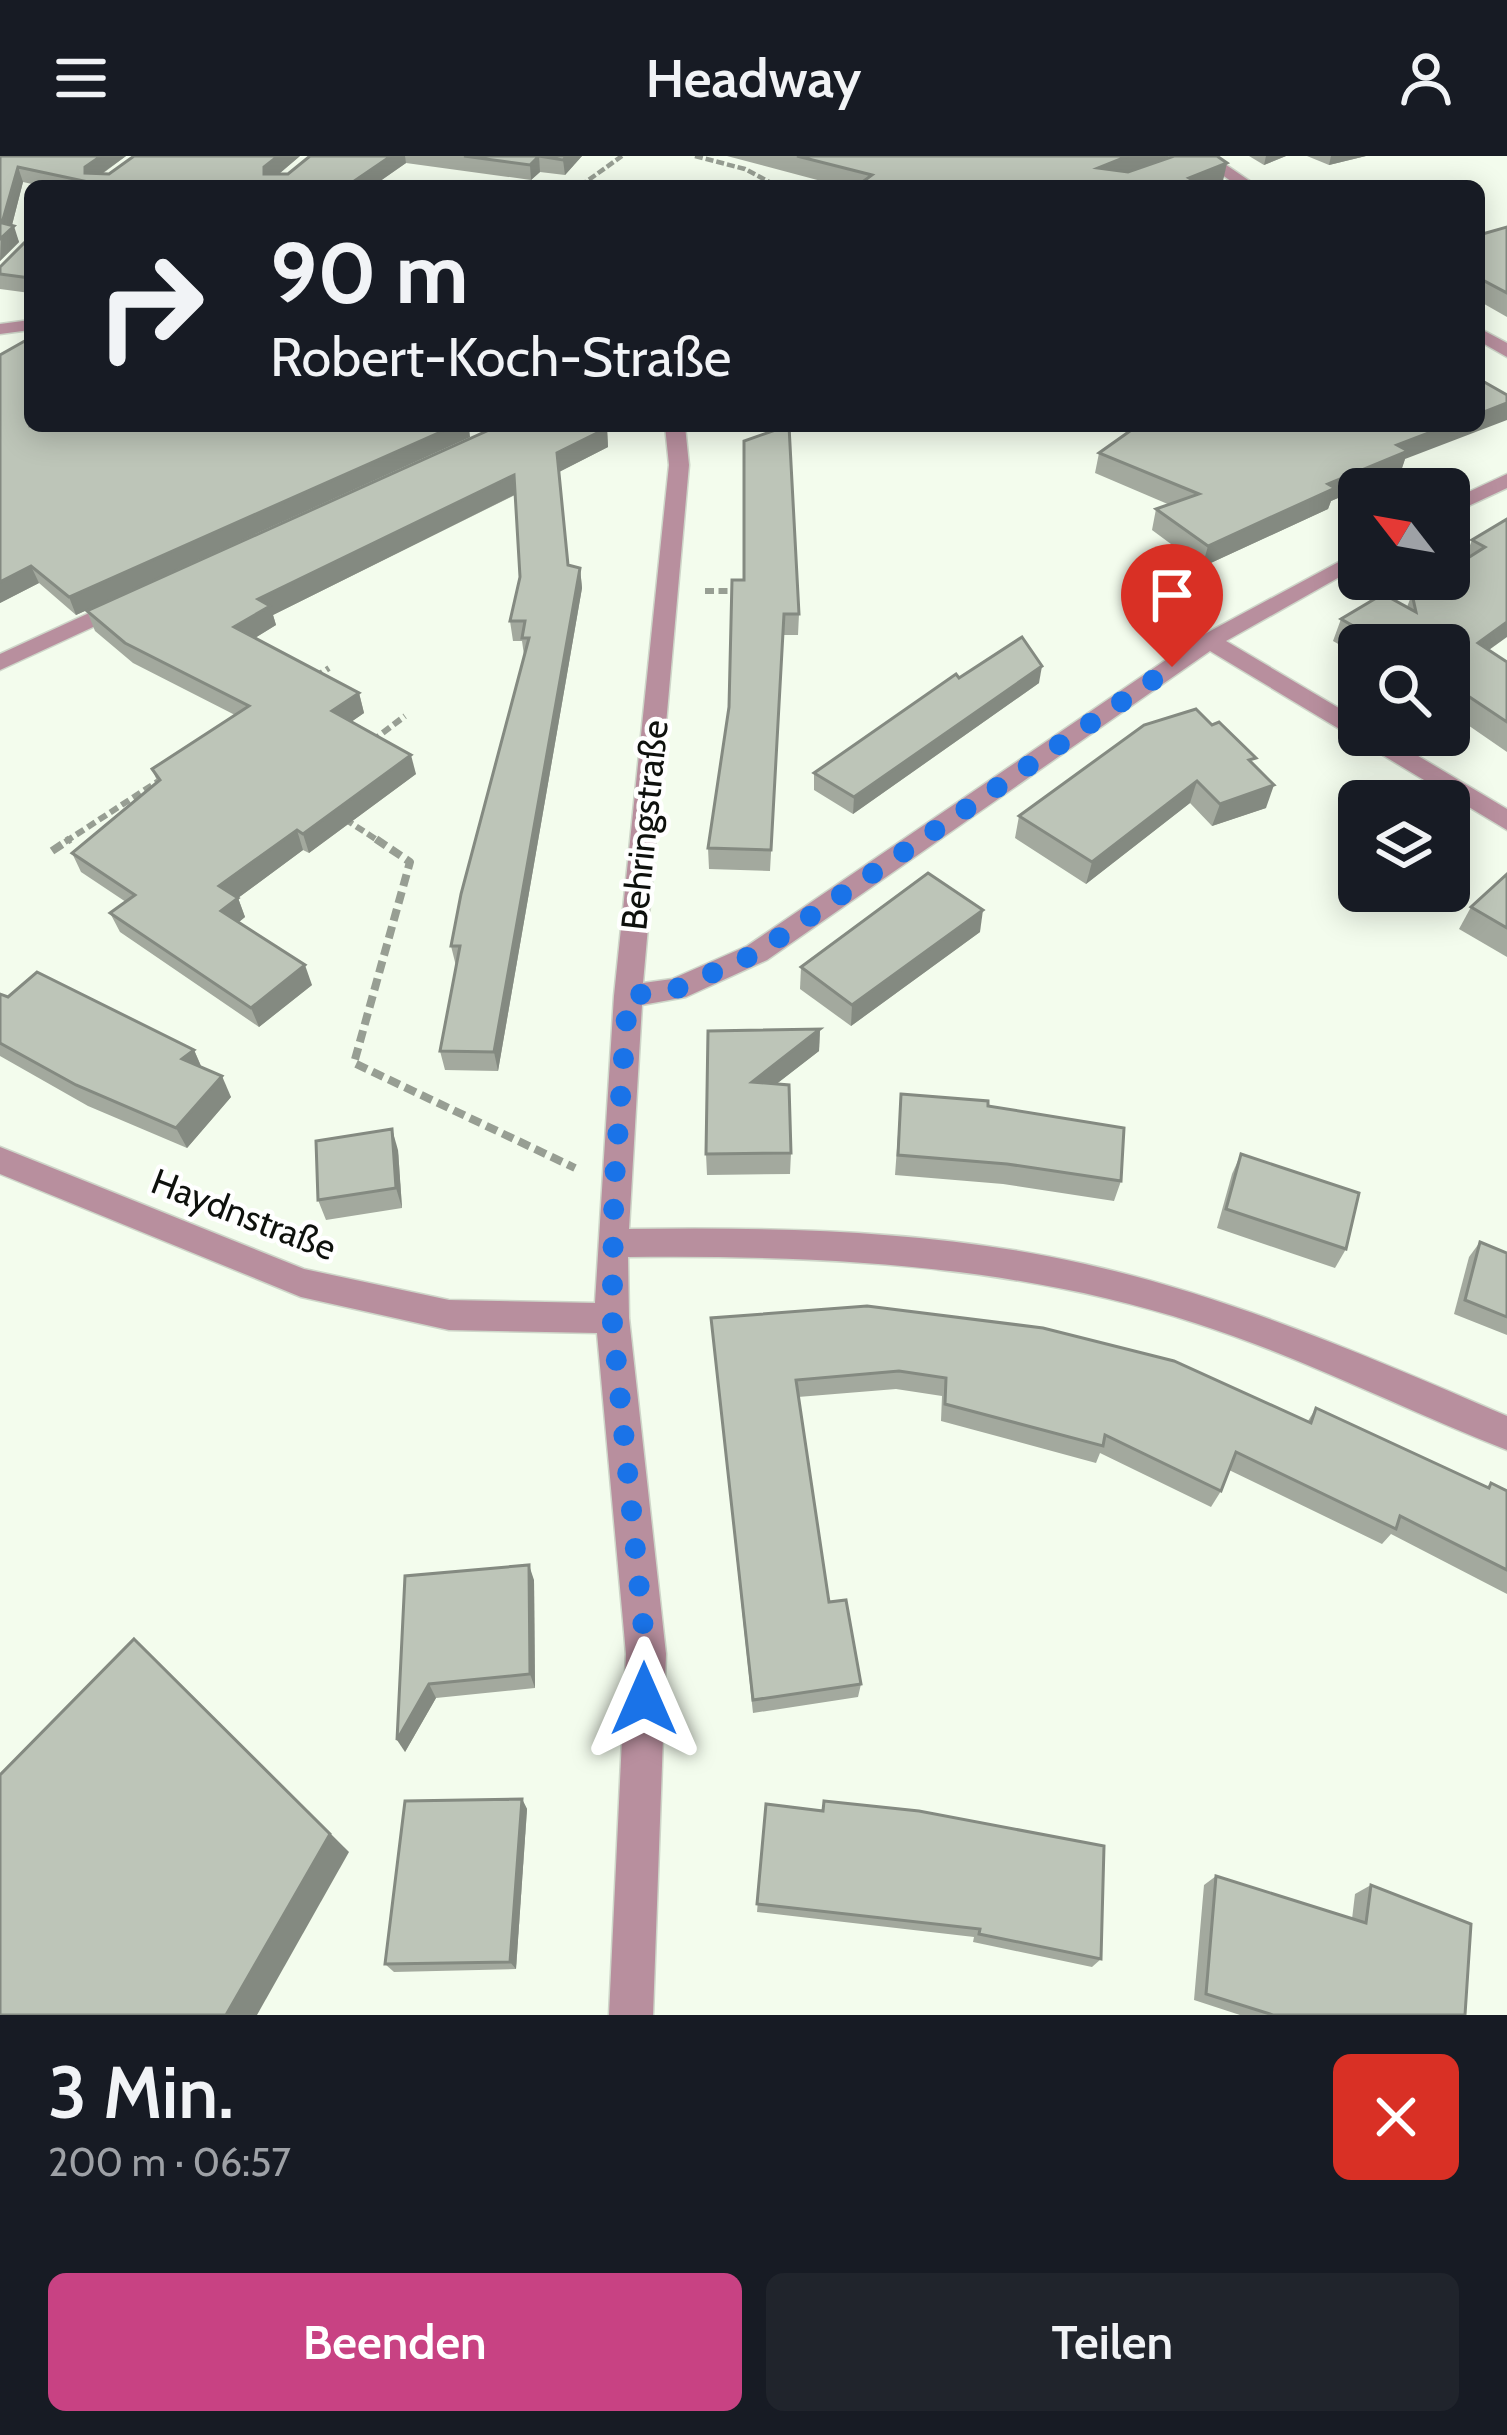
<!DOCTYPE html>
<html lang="de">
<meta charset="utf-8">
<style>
:root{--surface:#171b24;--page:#20242c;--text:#f1f3f6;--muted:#9ea1a6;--accent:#c84283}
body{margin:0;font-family:Cabin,sans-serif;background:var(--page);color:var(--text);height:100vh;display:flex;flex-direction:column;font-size:45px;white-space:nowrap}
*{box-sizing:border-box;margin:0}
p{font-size:39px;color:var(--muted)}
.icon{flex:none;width:66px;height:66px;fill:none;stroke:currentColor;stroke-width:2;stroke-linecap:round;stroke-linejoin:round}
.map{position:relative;height:1859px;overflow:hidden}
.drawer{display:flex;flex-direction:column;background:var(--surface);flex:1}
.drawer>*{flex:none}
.guide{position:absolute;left:24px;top:24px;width:1461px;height:252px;border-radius:18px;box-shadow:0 6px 30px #0003;background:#171b24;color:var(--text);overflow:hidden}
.needle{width:78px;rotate:301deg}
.fabs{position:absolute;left:1338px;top:312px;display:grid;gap:24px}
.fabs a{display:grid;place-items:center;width:132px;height:132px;border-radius:18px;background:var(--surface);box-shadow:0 6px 30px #0003;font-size:60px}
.pin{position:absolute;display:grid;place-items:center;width:102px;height:102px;color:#fff;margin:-123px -51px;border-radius:50% 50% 50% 0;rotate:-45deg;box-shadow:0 0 12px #0007}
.pin .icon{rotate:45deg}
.me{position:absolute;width:132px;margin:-66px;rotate:0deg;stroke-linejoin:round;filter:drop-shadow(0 0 9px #0008)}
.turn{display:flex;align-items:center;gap:42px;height:252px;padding:0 48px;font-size:54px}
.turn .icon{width:156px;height:156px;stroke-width:2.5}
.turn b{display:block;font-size:84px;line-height:102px}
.round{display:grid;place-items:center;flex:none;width:126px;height:126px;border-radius:18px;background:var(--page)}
.headline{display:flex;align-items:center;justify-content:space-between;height:204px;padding:0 48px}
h1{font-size:72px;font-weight:600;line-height:90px}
.button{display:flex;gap:24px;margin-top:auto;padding:24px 48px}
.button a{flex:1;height:138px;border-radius:18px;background:var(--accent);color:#fff;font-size:48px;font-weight:600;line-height:138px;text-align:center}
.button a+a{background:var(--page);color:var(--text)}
header{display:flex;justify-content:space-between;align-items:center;height:156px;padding:0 48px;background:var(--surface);font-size:54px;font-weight:600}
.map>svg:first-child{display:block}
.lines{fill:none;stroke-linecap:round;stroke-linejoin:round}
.street-casing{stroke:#ced6c9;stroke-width:3}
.path-far2{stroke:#979e93;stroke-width:4.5;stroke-dasharray:8 3;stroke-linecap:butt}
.path-far1{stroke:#979e93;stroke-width:6;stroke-dasharray:9 4.5;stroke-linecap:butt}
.path{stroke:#979e93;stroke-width:8;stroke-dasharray:12 6;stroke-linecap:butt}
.street{fill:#b88f9e;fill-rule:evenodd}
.wall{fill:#a3a99e}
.shaded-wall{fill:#848a81}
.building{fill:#bdc5b8;stroke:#848a81;stroke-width:3}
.route{stroke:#1a73e8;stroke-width:21;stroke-dasharray:0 37.8}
.labels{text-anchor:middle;stroke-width:9;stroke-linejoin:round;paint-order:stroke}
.street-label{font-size:36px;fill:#0e110d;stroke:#fff}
</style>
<header><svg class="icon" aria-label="menu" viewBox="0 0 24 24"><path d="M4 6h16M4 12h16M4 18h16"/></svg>Headway<svg class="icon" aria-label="person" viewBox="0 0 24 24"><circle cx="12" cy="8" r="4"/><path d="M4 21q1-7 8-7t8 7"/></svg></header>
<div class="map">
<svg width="1507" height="1859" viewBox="0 0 1507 1859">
<rect width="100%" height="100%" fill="#f3fced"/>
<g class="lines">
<defs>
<g id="street">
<polygon points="1195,0 1213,0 1257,30 1238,30"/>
<polygon points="30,164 30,174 0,178 0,168"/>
<polygon points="1479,172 1507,187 1507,201 1479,185"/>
<path d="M665,270h20l4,39 -46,518 29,-4 75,-33 454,-310 158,-85v15l-133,75 133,79v15h24l124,74v21l-297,-179 -443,309 -81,37 -44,8 -13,224c152,-2 307,1 456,35 147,33 285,93 422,152v34c-105,-41 -205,-93 -312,-127 -183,-59 -375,-68 -567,-66l1,61 37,336 -13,361h-44l17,-361 -29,-321 -148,-3 -148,-33 -301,-123v-27l304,122 145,31 146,3 19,-307 55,-531z"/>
<polygon points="1507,318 1507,332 1449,359 1449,345"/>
<polygon points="124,441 132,443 132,453 0,514 0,498"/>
</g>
</defs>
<use href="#street" class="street-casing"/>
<g class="path-far2">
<polyline points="695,0 745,13 777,30"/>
<polyline points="580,30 622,0"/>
</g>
<g class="path-far1">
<polyline points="705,435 738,435"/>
<polyline points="315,521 329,512"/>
<polyline points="372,585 405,560"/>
<polyline points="345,663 380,686"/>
<polyline points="65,686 163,622"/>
</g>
<g class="path">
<polyline points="376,683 410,706 354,907 575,1012"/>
<polyline points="52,695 70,683"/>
</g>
<use href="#street" class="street"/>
</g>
<g class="wall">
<polygon points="0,0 126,0 102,18 300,0 279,18 288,18 310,0 582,0 565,19 540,16 531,24 406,7 373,30 41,30 23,26 12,69 19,86 0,105"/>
<polygon points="727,0 1170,0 1151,8 1223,25 1211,30 840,30"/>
<polygon points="1249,0 1286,0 1264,9"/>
<polygon points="1307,0 1366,0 1329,9"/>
<polygon points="1507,71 1507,161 1479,145 1479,79"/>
<polygon points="30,75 30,137 0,133 0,111 27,84"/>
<polygon points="30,270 470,281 76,459 39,427 0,447"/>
<polygon points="607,272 608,291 559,316 568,410 580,412 582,432 498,915 445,914 440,895 456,810 451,790 524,499 522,485 513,485 510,465 520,421 515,339 273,459 276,469 255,482 359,537 364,557 351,566 416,618 309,697 303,694 238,742 245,761 239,766 312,829 259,871 120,776 110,757 126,746 81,716 72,697 158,627 152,613 235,559 133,507 95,475 87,455"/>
<polygon points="1099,297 1405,303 1401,315 1331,345 1328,353 1202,411 1152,374 1156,353 1170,349 1095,317"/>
<polygon points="1507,363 1489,494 1507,506 1507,596 1449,556 1449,489 1359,489 1359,500 1333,485 1341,463 1407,451 1412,438 1464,405 1472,384"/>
<polygon points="732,424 799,458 798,479 783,479 770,715 709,713 708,692 729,551"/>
<polygon points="959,522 1039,527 853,658 814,634 814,617"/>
<polygon points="1253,609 1266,652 1212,670 1190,647 1086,728 1015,682 1019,660"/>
<polygon points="1507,718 1507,801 1459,773 1471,751"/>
<polygon points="980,776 851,870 800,833 801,811"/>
<polygon points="0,838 8,841 194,894 202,912 231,941 187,992 88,950 0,900"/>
<polygon points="820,873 819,895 776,928 791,997 790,1018 707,1019 706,998"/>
<polygon points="901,938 988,950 1121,1025 1114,1045 1003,1028 895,1019"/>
<polygon points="398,994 402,1052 326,1064 318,1044"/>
<polygon points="1241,998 1346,1093 1335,1112 1217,1072 1232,1018"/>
<polygon points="1480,1086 1507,1097 1507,1179 1454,1158 1469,1101"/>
<polygon points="711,1162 1308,1265 1316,1252 1487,1331 1491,1327 1507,1335 1507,1438 1391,1378 1382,1388 1229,1314 1221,1335 1211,1351 1100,1297 1096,1307 941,1265 942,1240 896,1233 798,1241 829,1446 861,1528 858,1541 753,1557"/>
<polygon points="405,1420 534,1424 535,1532 436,1542 405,1596"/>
<polygon points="522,1643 527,1653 516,1813 394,1816 385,1808"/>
<polygon points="766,1648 1101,1803 1092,1811 973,1786 974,1781 757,1756"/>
<polygon points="1216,1720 1352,1763 1355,1738 1371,1729 1465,1859 1240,1859 1194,1844 1204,1729"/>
</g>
<g class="shaded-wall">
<polygon points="101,0 126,0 90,26 85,17 85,11"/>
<polygon points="278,0 300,0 268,27 264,18 264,11"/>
<polygon points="391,0 405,0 406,7 373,30 347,30"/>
<polygon points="539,0 540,16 531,24 530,9"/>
<polygon points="567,0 582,0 565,19 563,4"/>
<polygon points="1128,0 1170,0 1096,30 1098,12"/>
<polygon points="1266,0 1286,0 1264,9"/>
<polygon points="1331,0 1366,0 1329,9"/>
<polygon points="1227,7 1223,25 1211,30 1187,30 1189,22"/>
<polygon points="18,11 23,26 11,73 14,70 19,86 0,105 2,67"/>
<polygon points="1507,247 1507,264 1405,303 1401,315 1331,345 1328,353 1202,411 1208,390 1328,328 1397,289 1447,270 1479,270 1479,258"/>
<polygon points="454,270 469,270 470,281 76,459 69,441"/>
<polygon points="607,272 608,291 559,316 557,297"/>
<polygon points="514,319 516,338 273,459 276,469 240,491 234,471 258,443"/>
<polygon points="31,410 39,427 0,447 0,426"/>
<polygon points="580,412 582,432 498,915 494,896"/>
<polygon points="1507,466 1507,481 1468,509 1478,487"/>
<polygon points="1421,474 1415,489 1397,489"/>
<polygon points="1042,510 1039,527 853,658 854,641"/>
<polygon points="359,537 364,557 338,575 332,555"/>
<polygon points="411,599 416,618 309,697 303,678"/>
<polygon points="1197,625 1190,647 1086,728 1092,706"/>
<polygon points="1274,629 1266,652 1212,670 1220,648"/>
<polygon points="297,674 303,694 238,742 245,761 229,774 221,755 219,730"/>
<polygon points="983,754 980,776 851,870 852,849"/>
<polygon points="305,809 312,829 259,871 251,852"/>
<polygon points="820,873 819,895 752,947 752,926"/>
<polygon points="194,894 203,915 182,903"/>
<polygon points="222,920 231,941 187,992 176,972"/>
<polygon points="392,973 398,994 402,1052 396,1032"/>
<polygon points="529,1409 534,1424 535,1532 530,1518"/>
<polygon points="160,1508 349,1696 257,1859 226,1859"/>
<polygon points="429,1528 436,1542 405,1596 397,1584"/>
<polygon points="522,1643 527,1653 516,1813 510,1806"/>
</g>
<g class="building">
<polygon points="0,0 101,0 85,11 85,17 109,18 134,0 278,0 264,11 264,18 288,18 310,0 391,0 347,30 107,30 18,11 2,67 14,70 0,83"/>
<polygon points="464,0 567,0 563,4 539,0 530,9"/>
<polygon points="797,0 1128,0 1098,12 1128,16 1174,0 1217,0 1227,7 1189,22 1203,30 857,30 872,19"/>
<polygon points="1507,71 1507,137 1479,122 1479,79"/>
<polygon points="29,75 30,122 0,118 0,111 27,84"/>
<polygon points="30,182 30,270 454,270 69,441 31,410 0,426 0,199"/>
<polygon points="1479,223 1507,239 1507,247 1479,258"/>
<polygon points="498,270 607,272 557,297 568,409 580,412 494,896 440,895 460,790 451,790 461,738 529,482 522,482 525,465 510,465 520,421 514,319 258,443 270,450 234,471 359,537 332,555 411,599 303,678 297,674 219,730 238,742 221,755 305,809 251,852 110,757 135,739 72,697 160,624 152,613 249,550 125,487 87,455"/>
<polygon points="787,270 789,270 799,458 784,458 771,694 708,692 729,551 732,424 744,424 744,285"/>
<polygon points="1137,270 1447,270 1397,289 1408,295 1328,328 1335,332 1208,390 1156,353 1199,338 1099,297"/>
<polygon points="1507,363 1507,466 1478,487 1507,506 1507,566 1456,532 1449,531 1449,489 1424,489 1421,474 1397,489 1387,489 1341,463 1383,438 1416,456 1412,438 1435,423 1449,423 1449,414 1485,391 1472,384"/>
<polygon points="1022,481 1042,510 854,641 814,617 956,518 959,522"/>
<polygon points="1196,553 1212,569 1219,566 1256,602 1249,604 1274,629 1220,648 1197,625 1092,706 1019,660 1144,569"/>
<polygon points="928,717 983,754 852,849 801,811"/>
<polygon points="1507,718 1507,772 1471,751"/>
<polygon points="37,816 194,894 182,903 222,920 176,972 76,929 0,887 0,838 8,841"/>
<polygon points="820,873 752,926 789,929 791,997 706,998 708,875"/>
<polygon points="901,938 988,945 988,950 1124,972 1121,1025 1007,1008 898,999"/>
<polygon points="392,973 396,1032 318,1044 316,985"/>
<polygon points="1241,998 1359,1037 1346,1093 1226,1053"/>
<polygon points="1480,1086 1507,1097 1507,1161 1465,1144"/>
<polygon points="867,1150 1043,1172 1174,1205 1311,1267 1316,1252 1489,1332 1491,1327 1507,1335 1507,1414 1400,1360 1396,1373 1236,1296 1221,1335 1105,1279 1103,1290 945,1248 946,1222 899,1215 796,1224 829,1446 846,1444 861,1528 753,1544 711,1162"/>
<polygon points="529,1409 530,1518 429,1528 397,1584 405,1420"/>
<polygon points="134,1483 330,1678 226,1859 0,1859 0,1619"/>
<polygon points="522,1643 510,1806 385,1808 405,1645"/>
<polygon points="824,1645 919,1655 1104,1690 1101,1803 979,1778 980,1773 757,1748 766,1648 823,1655"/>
<polygon points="1216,1720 1366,1767 1371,1729 1471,1768 1465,1859 1273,1859 1206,1838"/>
</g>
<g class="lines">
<polyline class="route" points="644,1543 646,1498 612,1162 614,1031 628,840 676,833 757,797 1172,511"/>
</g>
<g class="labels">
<g class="street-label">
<text transform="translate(644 669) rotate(-84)" y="13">Behringstraße</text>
<text transform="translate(244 1058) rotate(21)" y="13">Haydnstraße</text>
</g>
</g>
</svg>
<div class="fabs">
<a><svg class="needle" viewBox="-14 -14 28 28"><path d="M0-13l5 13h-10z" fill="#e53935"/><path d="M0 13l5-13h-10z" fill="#9ea1a6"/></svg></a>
<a><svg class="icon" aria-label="search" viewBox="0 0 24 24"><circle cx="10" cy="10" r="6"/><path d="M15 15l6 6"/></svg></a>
<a><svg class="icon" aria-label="layers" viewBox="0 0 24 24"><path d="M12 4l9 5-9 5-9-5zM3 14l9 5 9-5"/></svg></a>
</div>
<div class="pin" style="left:1172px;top:511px;background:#d93025"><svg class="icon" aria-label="arrive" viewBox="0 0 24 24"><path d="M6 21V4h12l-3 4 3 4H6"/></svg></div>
<svg class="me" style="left:644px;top:1543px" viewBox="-20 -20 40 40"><path d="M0-17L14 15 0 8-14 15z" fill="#1a73e8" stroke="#fff" stroke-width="4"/></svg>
<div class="guide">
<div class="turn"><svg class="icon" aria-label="right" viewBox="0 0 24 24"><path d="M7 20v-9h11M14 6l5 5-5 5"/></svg><div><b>90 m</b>Robert-Koch-Straße</div></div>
</div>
</div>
<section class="drawer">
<div class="headline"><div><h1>3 Min.</h1><p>200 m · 06:57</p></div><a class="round" style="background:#d93025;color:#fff"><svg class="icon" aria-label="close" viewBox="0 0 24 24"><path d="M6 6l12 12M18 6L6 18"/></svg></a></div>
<div class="button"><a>Beenden</a><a>Teilen</a></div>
</section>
